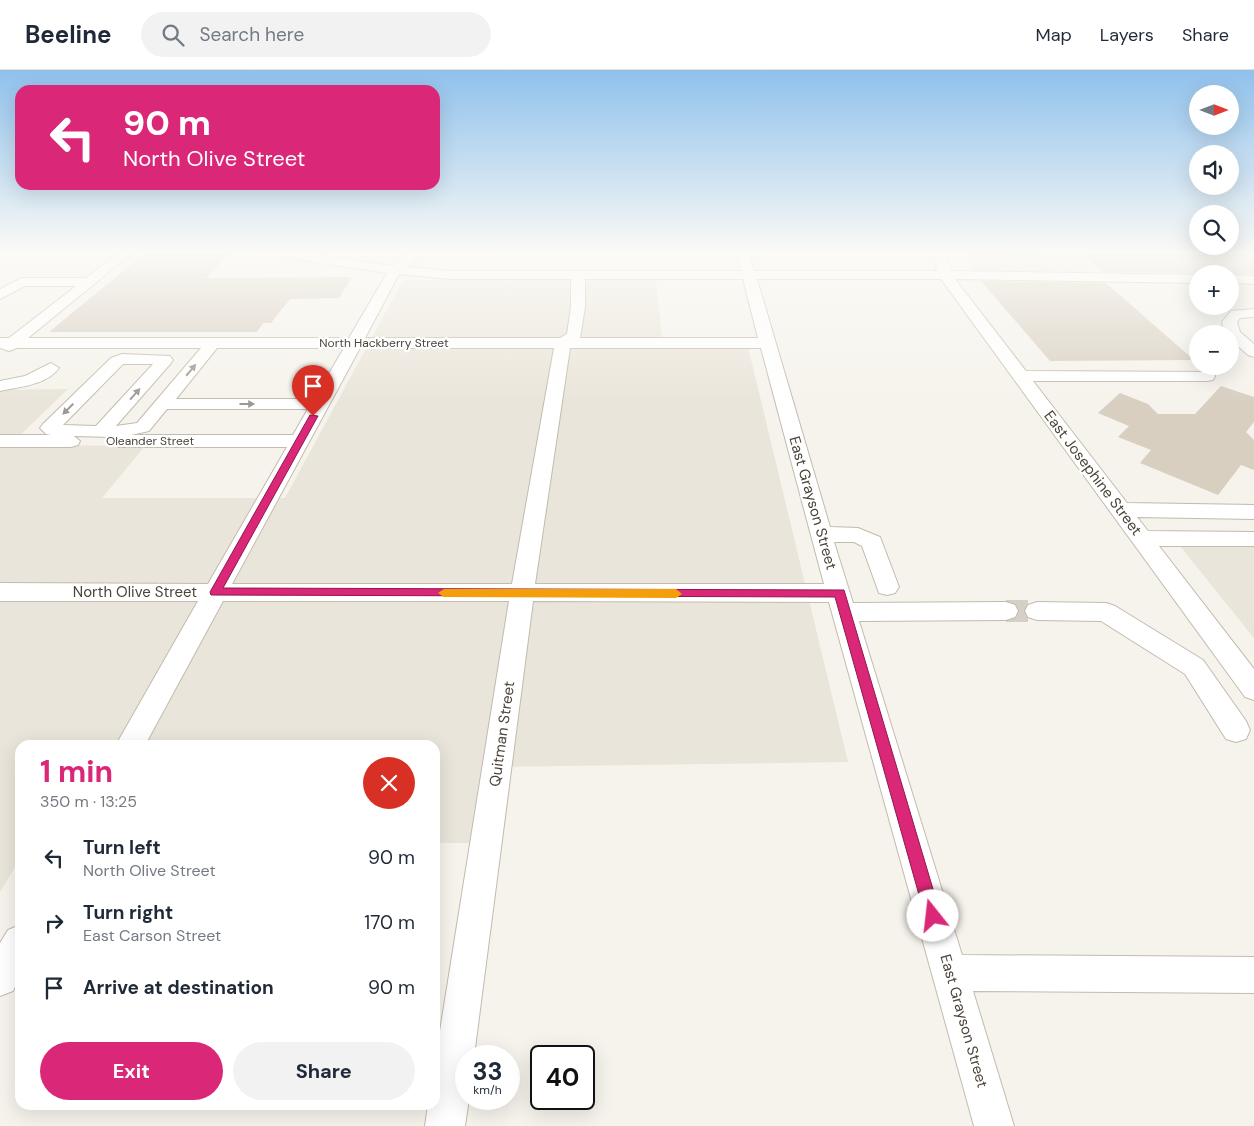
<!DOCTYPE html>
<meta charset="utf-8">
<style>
:root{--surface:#fff;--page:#f2f2f3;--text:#1f2937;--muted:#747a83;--line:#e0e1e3;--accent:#db2777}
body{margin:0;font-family:"DM Sans",sans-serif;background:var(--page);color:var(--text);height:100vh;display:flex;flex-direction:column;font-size:19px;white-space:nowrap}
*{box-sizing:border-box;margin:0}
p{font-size:16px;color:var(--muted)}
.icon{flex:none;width:28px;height:28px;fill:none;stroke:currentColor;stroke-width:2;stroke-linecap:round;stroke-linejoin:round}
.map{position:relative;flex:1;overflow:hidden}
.sheet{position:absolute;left:15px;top:670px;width:425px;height:370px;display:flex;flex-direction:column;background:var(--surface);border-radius:15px;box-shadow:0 5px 20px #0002}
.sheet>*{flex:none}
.banner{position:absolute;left:15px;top:15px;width:425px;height:105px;border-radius:15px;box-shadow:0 5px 20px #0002;background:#db2777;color:#fff;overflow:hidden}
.needle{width:32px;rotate:90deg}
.fabs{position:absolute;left:1189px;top:15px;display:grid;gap:10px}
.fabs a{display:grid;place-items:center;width:50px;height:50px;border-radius:50%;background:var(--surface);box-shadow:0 5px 20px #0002;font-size:25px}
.speed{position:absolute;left:455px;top:975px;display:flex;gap:10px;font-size:25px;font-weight:700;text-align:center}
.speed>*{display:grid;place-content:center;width:65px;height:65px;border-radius:50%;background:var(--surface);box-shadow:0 5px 20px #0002;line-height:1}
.speed small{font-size:12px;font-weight:400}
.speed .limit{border:2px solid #111;border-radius:8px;background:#fff;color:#111}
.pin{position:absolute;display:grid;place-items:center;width:42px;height:42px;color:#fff;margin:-51px -21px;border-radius:50% 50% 50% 0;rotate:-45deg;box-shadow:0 0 5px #0007}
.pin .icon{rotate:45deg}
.me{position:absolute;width:55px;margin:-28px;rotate:344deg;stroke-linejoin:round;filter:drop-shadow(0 0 4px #0008)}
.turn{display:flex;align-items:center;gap:18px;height:105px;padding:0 25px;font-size:22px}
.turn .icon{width:65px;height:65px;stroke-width:2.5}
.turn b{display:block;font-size:35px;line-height:42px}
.round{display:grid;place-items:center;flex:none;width:52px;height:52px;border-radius:26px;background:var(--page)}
.headline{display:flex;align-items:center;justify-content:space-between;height:85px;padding:0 25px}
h1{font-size:30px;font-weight:700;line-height:38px;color:var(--accent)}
.primary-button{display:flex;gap:10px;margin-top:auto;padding:10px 25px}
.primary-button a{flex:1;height:58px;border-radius:30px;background:var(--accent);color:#fff;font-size:20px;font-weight:700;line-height:58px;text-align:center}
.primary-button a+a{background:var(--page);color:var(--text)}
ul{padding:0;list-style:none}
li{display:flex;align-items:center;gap:15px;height:65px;padding:0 25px}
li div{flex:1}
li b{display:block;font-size:19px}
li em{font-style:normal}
header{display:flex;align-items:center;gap:30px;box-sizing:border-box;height:70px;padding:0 25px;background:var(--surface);border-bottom:1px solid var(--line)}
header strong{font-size:24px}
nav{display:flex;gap:28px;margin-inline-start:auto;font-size:18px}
.search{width:350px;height:45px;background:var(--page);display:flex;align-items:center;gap:12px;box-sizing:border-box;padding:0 18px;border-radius:28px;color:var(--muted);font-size:19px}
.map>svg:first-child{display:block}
.residential{fill:#eae5da}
.parking{fill:#e5e3e0}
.building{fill:#d8cfc1}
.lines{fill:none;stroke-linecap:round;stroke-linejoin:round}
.minor-tunnel{stroke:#d4d0c8;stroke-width:22;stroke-dasharray:22 11;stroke-linecap:butt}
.minor-casing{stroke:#c2bbae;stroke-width:2}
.minor{fill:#fff;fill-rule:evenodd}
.oneway{fill:#9c9892}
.route{fill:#db2777;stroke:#8e194d}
.slow{fill:#f59e0b}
.labels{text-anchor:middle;stroke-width:4.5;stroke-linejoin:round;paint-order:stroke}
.far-street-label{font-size:12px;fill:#4b4439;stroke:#fff}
.street-label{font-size:15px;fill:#4b4439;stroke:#fff}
</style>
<header>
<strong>Beeline</strong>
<div class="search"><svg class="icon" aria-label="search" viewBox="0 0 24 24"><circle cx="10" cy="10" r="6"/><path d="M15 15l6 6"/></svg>Search here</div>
<nav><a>Map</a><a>Layers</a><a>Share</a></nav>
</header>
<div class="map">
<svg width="1254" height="1056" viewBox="0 0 1254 1056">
<rect width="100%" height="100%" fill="#f6f3ec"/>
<g class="residential">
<polygon points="403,210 656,210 663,278 748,277 848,692 486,697 473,773 435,773 435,675 20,675 20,789 0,822 0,320 68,319 10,375 145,376 102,428 285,428"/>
<polygon points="1180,476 1254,476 1254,568"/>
</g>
<polygon class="parking" points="968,184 1081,185 1090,200 1078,199 1083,204 1063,203 1061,200 1051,200 1052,202 1041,201 1042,203 1002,200 1002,202 979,202 973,200"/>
<g class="building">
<polygon points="144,184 229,184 206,208 352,207 339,228 290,229 271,253 263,253 257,262 49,262"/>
<polygon points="1083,184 1254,184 1254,204 1102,202"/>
<polygon points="981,211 1106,213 1194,290 1050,291"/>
<polygon points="1221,316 1254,327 1254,352 1246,362 1254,370 1254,400 1241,395 1218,425 1140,393 1151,380 1118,367 1129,356 1098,343 1120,323 1148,334 1158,344 1195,344"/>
</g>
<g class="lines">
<polyline class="minor-tunnel" points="1006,541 1037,541"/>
<defs>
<g id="minor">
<path d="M117,184h14l-103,84h321l38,-65 -99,-15 -6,-4h30l80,12 16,-12h14l-15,13 44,4h290l-4,-17h12l5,17h183l-3,-17h12l5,17 247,4v8l-243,-4 71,92 187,1 2,4 -2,4 -6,1h-174l94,122 127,2v14l-117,-2 11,14 106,1v14h-95l95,123v31l-9,-3 -304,-418h-184l73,248 28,1 22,9 19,50 -4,6 -8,2 -8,-2 -17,-47 -8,-4h-20l19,61 153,-1 9,3 3,6 -3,6 -9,3 -147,1 103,334 292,2v36l-281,-2 41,135h-40l-145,-524 -296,-1 -59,455h-8v43h3l-4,27h-40l3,-21h7v-43l74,-461h-286l-78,144h-29l82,-144h-198v-18l208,1 79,-137h-168l-7,-2 -2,-4 3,-4 -39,-1 6,5 -2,4 -7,2h-71v-12h51l-5,-1 -6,-6 3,-4 68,-66 11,-4 48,2 3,4 -2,3 -55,63 21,-3 64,-75h-184l-8,3 -9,-3v-10h9l67,-52h-51l-25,13v-10l22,-11h64zM399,204l52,5h120v28l-4,27 -7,4h-195zM585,209h158l15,59h-178l5,-31zM217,278h127l-30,51h-138zM360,278h194l-42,236h-280zM570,278h191l63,236h-289zM123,294h30l-57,62 -33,-1zM167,339h141l-15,26h-162l18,-4z"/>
<polygon points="1230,205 1254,206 1254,214 1230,213"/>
<polygon points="1254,239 1254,247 1240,248 1237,252 1240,262 1254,274 1254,287 1248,285 1230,269 1230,264 1225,264 1222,252 1231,241"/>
<path d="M51,293l8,5c-12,17 -40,19 -59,23v-10l25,-5z"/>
<polygon points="1037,532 1106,533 1115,536 1203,590 1246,651 1250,660 1246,669 1236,672 1226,669 1185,604 1101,551 1037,550 1028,547 1025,541 1028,535"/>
<polygon points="20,855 20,907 13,921 0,926 0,873 8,860"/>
</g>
</defs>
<use href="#minor" class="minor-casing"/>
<use href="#minor" class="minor"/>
</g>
<defs><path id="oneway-solid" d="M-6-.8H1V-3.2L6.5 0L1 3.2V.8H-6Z" transform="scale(1.25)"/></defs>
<g class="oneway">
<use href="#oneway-solid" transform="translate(191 300) rotate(-50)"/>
<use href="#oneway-solid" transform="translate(135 324) rotate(-48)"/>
<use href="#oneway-solid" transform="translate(247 334)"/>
<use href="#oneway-solid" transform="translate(68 339) rotate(135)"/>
</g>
<linearGradient id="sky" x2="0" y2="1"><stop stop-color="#8fc1ec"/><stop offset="0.55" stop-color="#fbfaf6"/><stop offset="1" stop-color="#fbfaf6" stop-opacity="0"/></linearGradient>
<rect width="1254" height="332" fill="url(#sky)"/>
<polygon class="route" points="310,345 318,346 223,518 844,520 941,846 939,852 933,854 927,852 925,846 835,527 211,525 210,522"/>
<polygon class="slow" points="444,519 676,519 682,524 676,528 444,527 438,523"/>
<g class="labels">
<g class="far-street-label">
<text x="384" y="277">North Hackberry Street</text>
<text x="150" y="375">Oleander Street</text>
</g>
<g class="street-label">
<text transform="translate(1093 403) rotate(53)" y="5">East Josephine Street</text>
<text transform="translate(813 433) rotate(74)" y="5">East Grayson Street</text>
<text x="135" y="527">North Olive Street</text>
<text transform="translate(502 664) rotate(-82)" y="5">Quitman Street</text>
<text transform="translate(964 951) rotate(74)" y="5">East Grayson Street</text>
</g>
</g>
</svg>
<div class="fabs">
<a><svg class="needle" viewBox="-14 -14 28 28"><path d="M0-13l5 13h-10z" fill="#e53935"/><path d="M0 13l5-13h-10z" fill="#747a83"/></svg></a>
<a><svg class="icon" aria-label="sound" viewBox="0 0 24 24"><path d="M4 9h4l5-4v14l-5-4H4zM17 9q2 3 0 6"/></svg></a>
<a><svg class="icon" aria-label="search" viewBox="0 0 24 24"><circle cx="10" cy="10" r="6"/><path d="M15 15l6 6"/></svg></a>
<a>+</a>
<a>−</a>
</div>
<div class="speed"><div>33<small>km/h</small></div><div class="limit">40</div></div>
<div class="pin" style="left:313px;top:346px;background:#d93025"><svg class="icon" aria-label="arrive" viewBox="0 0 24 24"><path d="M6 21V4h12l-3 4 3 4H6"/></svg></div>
<svg class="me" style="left:933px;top:846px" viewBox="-20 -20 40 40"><circle r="19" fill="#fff"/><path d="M0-13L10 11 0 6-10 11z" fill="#db2777"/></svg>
<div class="banner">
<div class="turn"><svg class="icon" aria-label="left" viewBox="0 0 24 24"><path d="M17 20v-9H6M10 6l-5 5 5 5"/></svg><div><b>90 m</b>North Olive Street</div></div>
</div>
<section class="sheet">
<div class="headline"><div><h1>1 min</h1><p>350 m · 13:25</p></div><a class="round" style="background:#d93025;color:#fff"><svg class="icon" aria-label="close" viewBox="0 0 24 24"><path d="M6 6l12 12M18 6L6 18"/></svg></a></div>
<ul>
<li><svg class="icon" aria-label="left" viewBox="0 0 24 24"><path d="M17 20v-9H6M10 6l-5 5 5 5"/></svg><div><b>Turn left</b><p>North Olive Street</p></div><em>90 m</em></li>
<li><svg class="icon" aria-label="right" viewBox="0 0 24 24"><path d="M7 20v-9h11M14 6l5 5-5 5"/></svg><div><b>Turn right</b><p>East Carson Street</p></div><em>170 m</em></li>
<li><svg class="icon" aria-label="arrive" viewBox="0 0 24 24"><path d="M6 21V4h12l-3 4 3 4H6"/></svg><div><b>Arrive at destination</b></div><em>90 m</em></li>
</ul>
<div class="primary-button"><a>Exit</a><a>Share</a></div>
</section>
</div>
